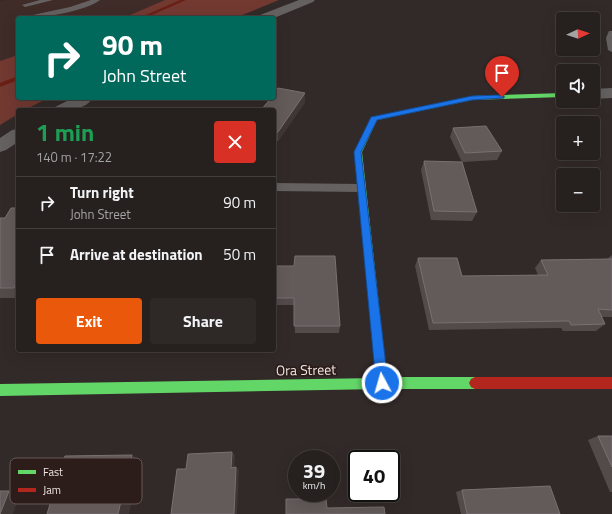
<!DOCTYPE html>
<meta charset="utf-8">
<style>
:root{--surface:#26201e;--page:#2e2827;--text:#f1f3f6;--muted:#a4a3a4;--line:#423e3c;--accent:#ea580c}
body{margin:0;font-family:"Titillium Web",sans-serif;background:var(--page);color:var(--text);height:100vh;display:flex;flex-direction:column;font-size:15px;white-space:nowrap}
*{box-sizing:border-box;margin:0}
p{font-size:13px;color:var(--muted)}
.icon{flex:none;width:22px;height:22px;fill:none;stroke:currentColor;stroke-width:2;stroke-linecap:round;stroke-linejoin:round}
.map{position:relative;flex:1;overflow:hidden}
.sheet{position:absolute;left:16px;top:108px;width:260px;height:244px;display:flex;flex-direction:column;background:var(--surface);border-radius:4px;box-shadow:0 4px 16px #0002,0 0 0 1px var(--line)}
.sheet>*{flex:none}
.hud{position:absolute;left:16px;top:16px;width:260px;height:84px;border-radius:4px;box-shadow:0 4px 16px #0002,0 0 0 1px var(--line);background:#00695c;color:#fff;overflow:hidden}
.needle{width:26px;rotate:87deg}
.buttons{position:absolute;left:556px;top:12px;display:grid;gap:8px}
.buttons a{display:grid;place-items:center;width:44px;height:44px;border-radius:4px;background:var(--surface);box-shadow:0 4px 16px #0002,0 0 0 1px var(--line);font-size:20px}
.speed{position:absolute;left:288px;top:450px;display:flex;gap:8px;font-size:20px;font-weight:700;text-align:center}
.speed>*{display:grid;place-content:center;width:52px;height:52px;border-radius:50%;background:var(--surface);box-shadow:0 4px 16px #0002,0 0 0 1px var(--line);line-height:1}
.speed small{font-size:10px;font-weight:400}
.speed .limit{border:2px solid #111;border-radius:6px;background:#fff;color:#111}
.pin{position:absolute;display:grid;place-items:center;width:34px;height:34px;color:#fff;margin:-41px -17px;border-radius:50% 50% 50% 0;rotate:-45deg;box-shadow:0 0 4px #0007}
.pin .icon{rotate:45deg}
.me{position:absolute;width:44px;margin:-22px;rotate:354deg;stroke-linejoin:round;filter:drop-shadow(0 0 3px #0008)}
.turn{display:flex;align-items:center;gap:14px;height:84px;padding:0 20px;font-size:18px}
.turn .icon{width:52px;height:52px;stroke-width:2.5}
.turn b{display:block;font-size:28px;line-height:34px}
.round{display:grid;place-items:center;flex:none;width:42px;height:42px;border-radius:4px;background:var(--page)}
.head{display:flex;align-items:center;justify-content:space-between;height:68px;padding:0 20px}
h1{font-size:24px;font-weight:700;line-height:30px;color:#1e9e55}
.button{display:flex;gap:8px;margin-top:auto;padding:8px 20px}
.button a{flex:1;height:46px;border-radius:4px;background:var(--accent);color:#fff;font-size:16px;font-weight:700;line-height:46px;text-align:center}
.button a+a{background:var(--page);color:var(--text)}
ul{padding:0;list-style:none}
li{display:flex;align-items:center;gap:12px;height:52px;padding:0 20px;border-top:1px solid var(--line)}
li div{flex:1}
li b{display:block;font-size:15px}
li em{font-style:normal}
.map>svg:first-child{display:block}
.built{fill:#3f2b27}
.green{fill:#723931}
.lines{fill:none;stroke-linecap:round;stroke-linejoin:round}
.stream{fill:#6a1f16;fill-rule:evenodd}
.lane{fill:#666161;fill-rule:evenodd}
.street{fill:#666161;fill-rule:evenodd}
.fast{fill:#63d668;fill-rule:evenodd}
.jam{fill:#b3261e;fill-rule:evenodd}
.wall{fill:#524b4a}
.shaded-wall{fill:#3e3735}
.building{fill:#635b5a;stroke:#797170}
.route{fill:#1a73e8;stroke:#114b97}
.labels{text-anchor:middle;stroke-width:3.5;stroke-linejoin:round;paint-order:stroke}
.near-street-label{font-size:14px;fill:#f0e5e3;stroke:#2c1d1a}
.key{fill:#2c1d1a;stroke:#675956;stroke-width:1}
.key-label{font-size:11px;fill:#f0e5e3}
</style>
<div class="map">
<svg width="612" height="514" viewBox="0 0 612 514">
<rect width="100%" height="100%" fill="#322a28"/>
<polygon class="built" points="5,0 165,0 123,18 18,18 18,55 0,61 0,1"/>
<g class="green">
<polygon points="165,0 279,0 235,18 123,18"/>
<polygon points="18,55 18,98 48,98 25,110 18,110 18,114 0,125 0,61"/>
</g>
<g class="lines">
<g class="stream">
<polygon points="180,0 186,0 145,18 139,18"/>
<polygon points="18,76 18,80 0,87 0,83"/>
</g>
<g class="lane">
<polygon points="40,0 53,0 25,7 22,5"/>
<path d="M91,0h9c-14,11 -57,18 -75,18l3,-2 42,-9z"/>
<polygon points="609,31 612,31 612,52 608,50 606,38"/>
<polygon points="274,183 361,184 365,185 366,188 365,191 361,192 274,191"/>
</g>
<g class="street">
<polygon points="299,0 315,0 313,2 274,18 258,18 260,15"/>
<polygon points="612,88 612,98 593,99 593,89"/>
<path d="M73,98h20c-9,13 -26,12 -40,12l2,-3z"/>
<polygon points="18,129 18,142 6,150 0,152 0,138 12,130"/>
</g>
<polygon class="fast" points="563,93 563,97 472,100 377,120 362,152 387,377 475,377 479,379 481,383 479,387 475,389 382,389 0,396 0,384 376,378 354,152 371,119 374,117 472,96"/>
<polygon class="jam" points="475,377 612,377 612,389 475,389 471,387 469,383 471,379"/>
</g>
<g class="wall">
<polygon points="305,93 305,102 278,141 274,140 274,110"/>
<polygon points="453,128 502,151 497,160 462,162 450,137"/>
<polygon points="424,161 477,212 472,221 431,220 421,170"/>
<polygon points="18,208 18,298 0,298 0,218 5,218"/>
<polygon points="612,255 612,317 601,317 605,324 596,331 563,331 561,328 429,330 415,266 418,258 462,276 538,275 535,268 541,260 607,259"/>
<polygon points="274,266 340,326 339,333 295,333 294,305 274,305"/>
<polygon points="598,436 612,436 612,492 610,492 588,440"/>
<polygon points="462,490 560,514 461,514 456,492"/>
</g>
<g class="shaded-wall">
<polygon points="305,93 305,102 278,141 278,132"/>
<polygon points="18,279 18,292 14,288"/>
<polygon points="232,452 235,455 234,471 231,468"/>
<polygon points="132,455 140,460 129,514 118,514"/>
<polygon points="236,467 239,470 237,514 234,514"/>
<polygon points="9,491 20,493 13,514 0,514"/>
</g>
<g class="building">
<polygon points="278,88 305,93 278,132 274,132 274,110 261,110 271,98 274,98 274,93"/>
<polygon points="486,126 502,151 465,153 453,128"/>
<polygon points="424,161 462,162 477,212 434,211"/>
<polygon points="11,208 18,208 18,279 14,288 0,288 0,218 5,218"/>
<polygon points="295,256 335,256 340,326 294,326 294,298 274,298 274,266 294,266"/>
<polygon points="418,258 457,258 462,276 548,275 541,260 612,259 612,310 598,309 605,324 571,325 569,321 433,323"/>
<polygon points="598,436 612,436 612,467"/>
<polygon points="232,452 231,468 236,467 234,514 171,514 177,469 186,469 188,454"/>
<polygon points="132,455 118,514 47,514 65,456"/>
<polygon points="550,486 560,514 467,514 462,490"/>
<polygon points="0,491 9,491 0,514"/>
<polygon points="286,499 326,499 327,508 384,507 385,514 286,514"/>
</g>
<polygon class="route" points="502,95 504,96 504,98 472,100 377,120 361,152 388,383 386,387 382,389 378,387 376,383 354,152 371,117 472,96"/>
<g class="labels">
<g class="near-street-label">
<text transform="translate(306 370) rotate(-1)" y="5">Ora Street</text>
</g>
</g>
<rect x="10" y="458" width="132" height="46" rx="6" class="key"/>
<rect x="18" y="470" width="18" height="4" fill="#63d668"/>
<rect x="18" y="488" width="18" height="4" fill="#b3261e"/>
<g class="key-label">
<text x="43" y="476">Fast</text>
<text x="43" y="494">Jam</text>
</g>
</svg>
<div class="buttons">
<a><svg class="needle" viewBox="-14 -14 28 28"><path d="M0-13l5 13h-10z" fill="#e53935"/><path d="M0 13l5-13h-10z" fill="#a4a3a4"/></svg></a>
<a><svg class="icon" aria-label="sound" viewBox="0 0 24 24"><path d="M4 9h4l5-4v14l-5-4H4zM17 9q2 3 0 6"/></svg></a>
<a>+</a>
<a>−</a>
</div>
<div class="speed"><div>39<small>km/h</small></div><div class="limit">40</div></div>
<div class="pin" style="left:502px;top:97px;background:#d93025"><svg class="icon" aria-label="arrive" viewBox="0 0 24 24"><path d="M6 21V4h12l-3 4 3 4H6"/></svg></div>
<svg class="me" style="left:382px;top:383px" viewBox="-20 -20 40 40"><circle r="17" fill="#1a73e8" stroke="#fff" stroke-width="3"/><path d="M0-11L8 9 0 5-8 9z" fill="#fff"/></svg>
<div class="hud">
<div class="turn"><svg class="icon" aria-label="right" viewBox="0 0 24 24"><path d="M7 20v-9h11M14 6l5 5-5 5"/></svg><div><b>90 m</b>John Street</div></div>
</div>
<section class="sheet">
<div class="head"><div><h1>1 min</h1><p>140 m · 17:22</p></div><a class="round" style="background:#d93025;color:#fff"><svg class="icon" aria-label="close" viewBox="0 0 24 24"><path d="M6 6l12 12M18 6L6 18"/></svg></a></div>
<ul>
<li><svg class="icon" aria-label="right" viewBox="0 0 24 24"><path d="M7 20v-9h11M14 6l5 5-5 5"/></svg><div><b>Turn right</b><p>John Street</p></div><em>90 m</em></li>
<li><svg class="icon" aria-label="arrive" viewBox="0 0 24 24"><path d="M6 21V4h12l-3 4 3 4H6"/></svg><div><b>Arrive at destination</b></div><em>50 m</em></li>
</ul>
<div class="button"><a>Exit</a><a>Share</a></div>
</section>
</div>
